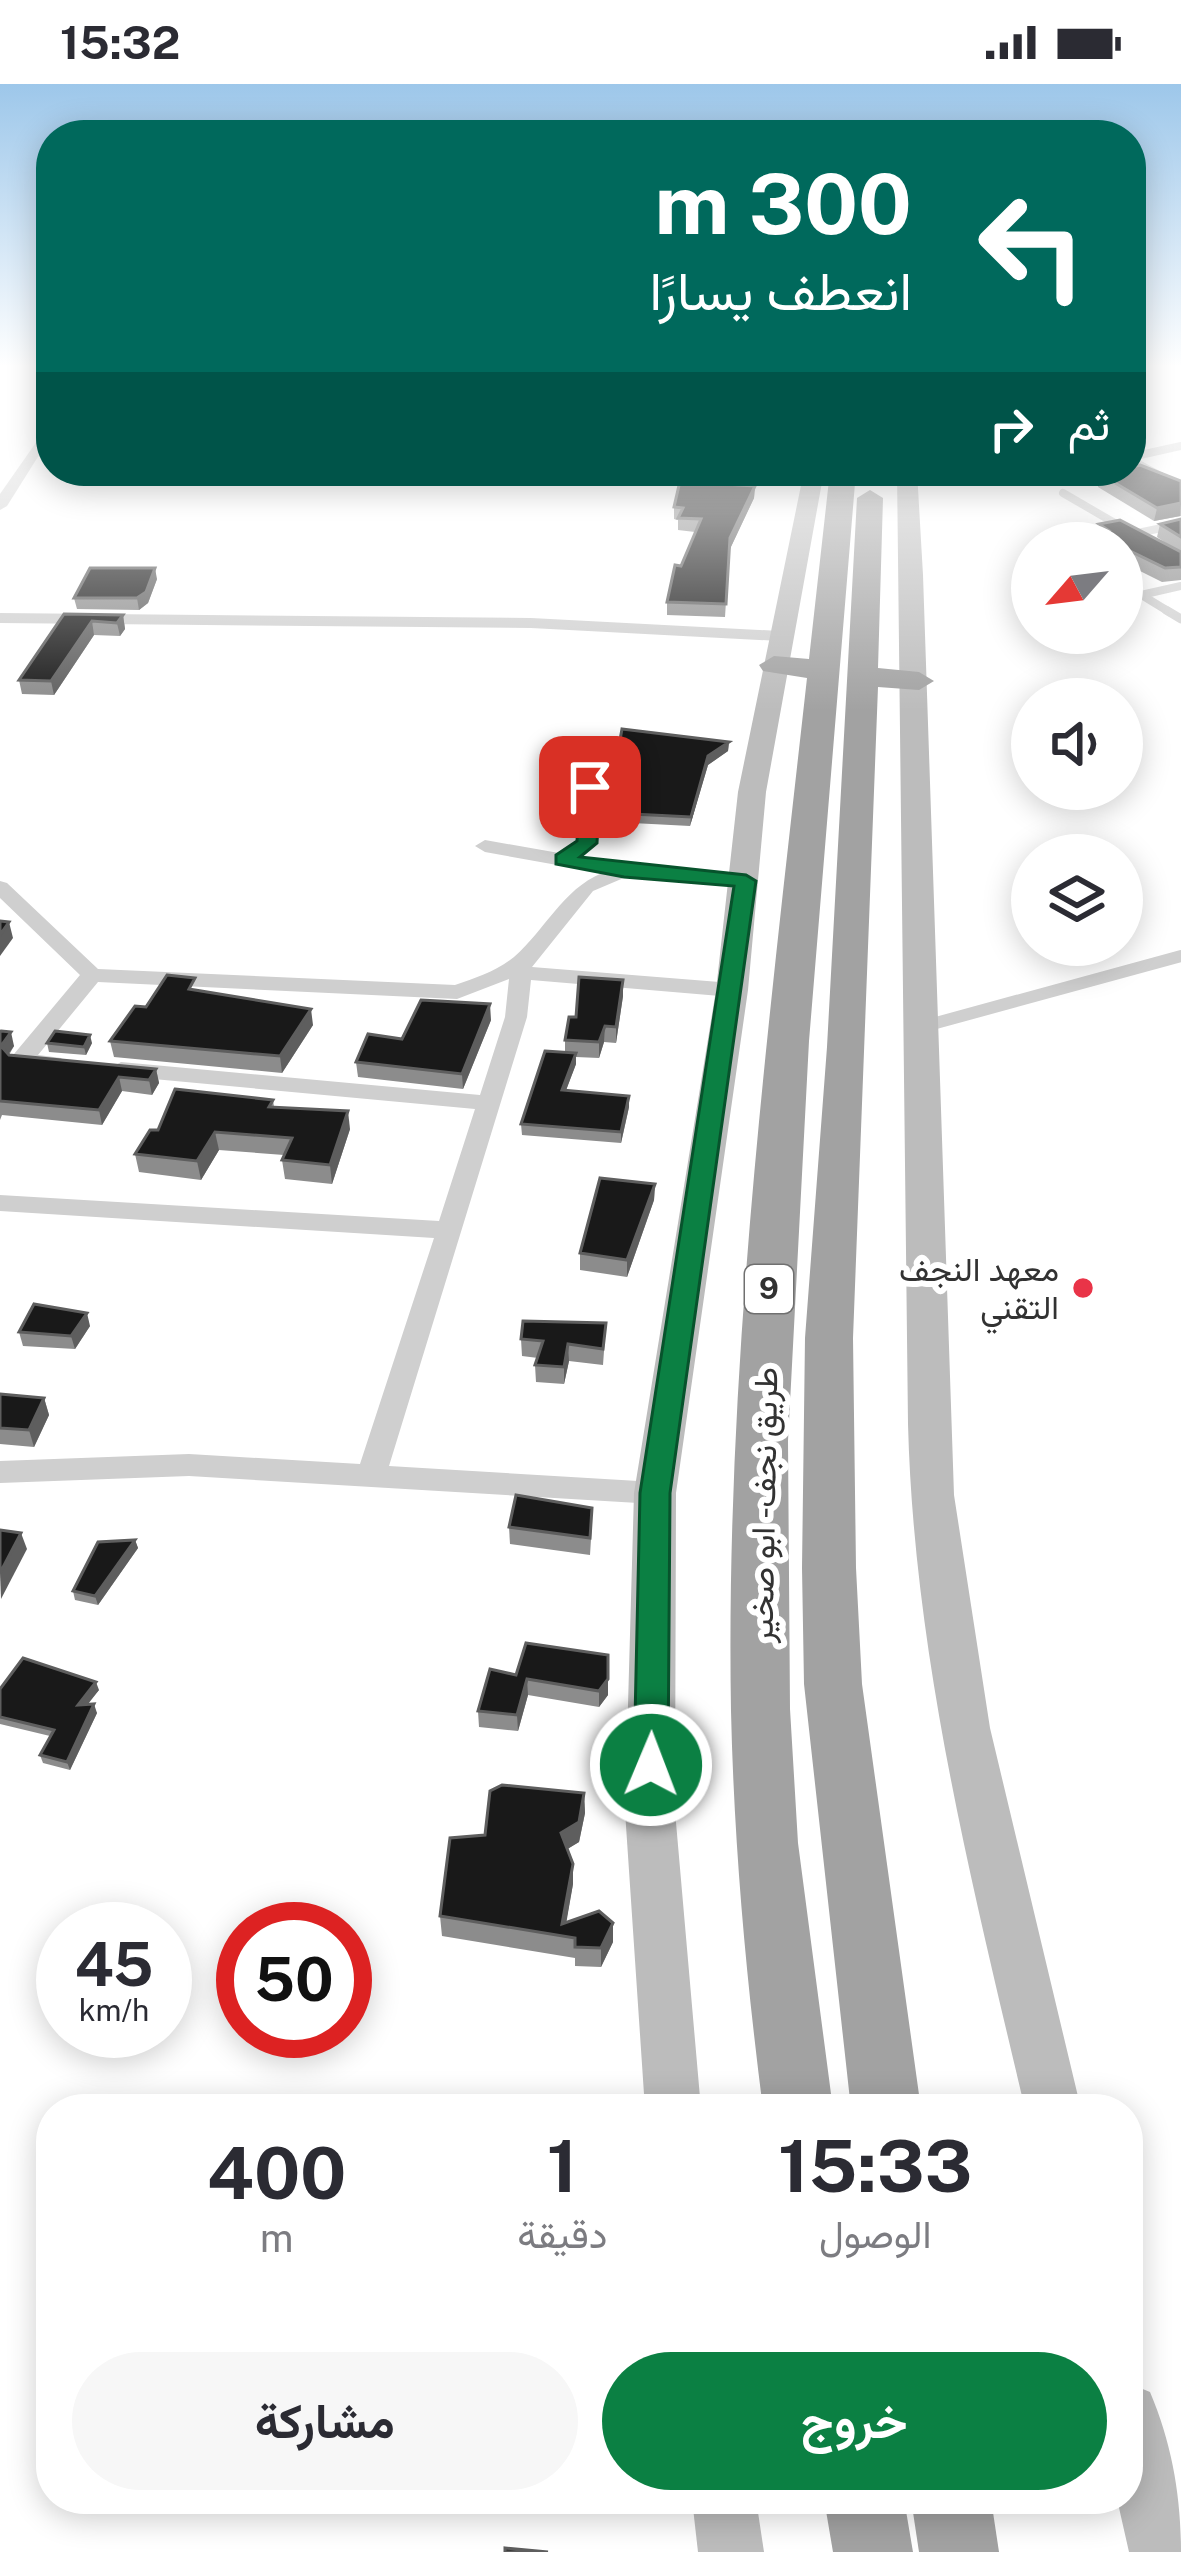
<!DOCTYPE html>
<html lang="ar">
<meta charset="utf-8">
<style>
:root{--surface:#fff;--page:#f7f7f7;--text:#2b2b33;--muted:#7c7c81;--accent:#0b8043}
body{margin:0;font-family:"Public Sans",Vazirmatn,sans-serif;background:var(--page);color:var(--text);direction:rtl;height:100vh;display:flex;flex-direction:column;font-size:45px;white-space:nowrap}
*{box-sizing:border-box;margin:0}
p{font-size:39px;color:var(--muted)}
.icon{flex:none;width:66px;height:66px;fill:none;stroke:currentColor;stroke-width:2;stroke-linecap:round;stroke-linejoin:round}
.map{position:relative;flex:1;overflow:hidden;direction:ltr}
.details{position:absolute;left:36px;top:2010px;width:1107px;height:420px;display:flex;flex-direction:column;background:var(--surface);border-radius:48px;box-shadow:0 6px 30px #0003;direction:rtl}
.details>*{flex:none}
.guide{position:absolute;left:36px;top:36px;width:1110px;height:366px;border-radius:48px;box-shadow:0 6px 30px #0003;direction:rtl;background:#00695c;color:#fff;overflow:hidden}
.needle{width:78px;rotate:242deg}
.tools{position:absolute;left:1011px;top:438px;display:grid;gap:24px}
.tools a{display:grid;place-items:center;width:132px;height:132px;border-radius:50%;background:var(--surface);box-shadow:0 6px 30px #0003;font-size:60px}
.speed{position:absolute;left:36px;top:1818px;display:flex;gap:24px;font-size:60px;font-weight:700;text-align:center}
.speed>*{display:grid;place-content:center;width:156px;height:156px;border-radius:50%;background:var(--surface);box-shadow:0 6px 30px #0003;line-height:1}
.speed small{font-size:30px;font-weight:400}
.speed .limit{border:18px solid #d22;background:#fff;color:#111}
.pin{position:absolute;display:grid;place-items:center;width:102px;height:102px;color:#fff;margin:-51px;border-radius:24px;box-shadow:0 6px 18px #0006}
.me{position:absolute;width:132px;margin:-66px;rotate:1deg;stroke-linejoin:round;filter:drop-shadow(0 0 9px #0008)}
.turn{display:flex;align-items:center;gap:42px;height:252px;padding:0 36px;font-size:54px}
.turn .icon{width:156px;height:156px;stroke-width:2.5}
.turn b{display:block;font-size:84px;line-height:102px}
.then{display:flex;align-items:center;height:114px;padding:0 36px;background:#0003;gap:24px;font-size:45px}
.eta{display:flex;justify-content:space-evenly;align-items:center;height:204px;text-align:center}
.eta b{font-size:72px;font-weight:700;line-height:84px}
.action{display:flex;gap:24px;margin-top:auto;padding:24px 36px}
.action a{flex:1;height:138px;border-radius:72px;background:var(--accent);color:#fff;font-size:48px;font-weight:700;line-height:138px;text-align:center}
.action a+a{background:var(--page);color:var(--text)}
.status{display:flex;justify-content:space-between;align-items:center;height:84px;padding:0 60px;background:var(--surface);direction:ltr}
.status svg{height:33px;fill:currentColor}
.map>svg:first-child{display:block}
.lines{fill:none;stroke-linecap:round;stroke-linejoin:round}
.service-far2{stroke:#cfcfcf;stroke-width:8}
.service-far1{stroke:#cfcfcf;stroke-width:9}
.service{stroke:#cfcfcf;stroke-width:12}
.minor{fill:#cfcfcf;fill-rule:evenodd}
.secondary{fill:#bcbcbc;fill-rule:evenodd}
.trunk{fill:#a2a2a2;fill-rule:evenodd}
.wall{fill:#8c8c8c}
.shaded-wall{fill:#5e5e5e}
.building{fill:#191919;stroke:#5e5e5e;stroke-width:3}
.route{fill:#0b8043;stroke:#07532c;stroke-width:3}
.poi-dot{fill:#e93448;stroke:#fff;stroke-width:4.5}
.labels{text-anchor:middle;stroke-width:12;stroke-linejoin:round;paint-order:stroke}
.shield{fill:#fff;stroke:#707070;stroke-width:3}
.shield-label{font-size:30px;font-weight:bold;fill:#323232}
.poi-label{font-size:33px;fill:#323232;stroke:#fff;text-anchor:end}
.street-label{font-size:33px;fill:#323232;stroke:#fff}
</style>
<div class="status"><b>15:32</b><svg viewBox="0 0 49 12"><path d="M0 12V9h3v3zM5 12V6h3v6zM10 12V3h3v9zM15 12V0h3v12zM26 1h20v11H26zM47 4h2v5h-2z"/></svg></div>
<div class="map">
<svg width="1181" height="2468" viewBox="0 0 1181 2468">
<rect width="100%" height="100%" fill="#fff"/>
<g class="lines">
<g class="service-far2">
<polyline points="1131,373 1181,362"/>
<polyline points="1131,376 1181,403"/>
<polyline points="1063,409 1125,445"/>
<polyline points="1133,450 1181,440"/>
<polyline points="1122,499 1171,529"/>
<polyline points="1141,511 1181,502"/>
</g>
<polyline class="service-far1" points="1166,526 1181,535"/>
<polyline class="service" points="925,942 1181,872"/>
<g class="minor">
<polygon points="51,337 51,352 7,422 0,426 0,410"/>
<polygon points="0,529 531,534 780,547 788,552 780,557 531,544 0,539"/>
<path d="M593,670l9,6 -5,83 -17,14 165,18 10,6 -10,6 -119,-10 -33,14 -61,76 200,16 11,7 -11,7 -201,-17 -4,37 -138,449 266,16 10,3 5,8 -5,8 -10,3 -466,-28 -189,7v-22l189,-7 171,10 74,-226 -434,-27v-16l439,26 36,-112 -354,-33 -12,-7 12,-7 359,33 25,-78 4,-38 -52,20 -359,-17 -60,73 23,3 4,5 -4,5 -40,-1 -12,-7 71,-85 -80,-77v-17l7,2 91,86 357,16c21,-7 42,-14 59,-28 32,-28 48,-67 88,-84l-117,-21 -10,-6 10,-6 74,13 18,-12 7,-81z"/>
</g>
<g class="secondary">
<polygon points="804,387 824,387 766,708 748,906 676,1409 675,1727 701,2025 645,2025 625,1727 634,1409 716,906 738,708"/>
<path d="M897,387h20l6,104 31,920 36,233 91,381h-56c-53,-225 -111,-453 -117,-685z"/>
<path d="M1128,2299l22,9c22,52 31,104 31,160h-52l-12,-53h11z"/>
<polygon points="692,2415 756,2415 764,2468 698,2468"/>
</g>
<g class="trunk">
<path d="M830,387h26l-47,570 -21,400 2,268 8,134 35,266h-70c-17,-133 -29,-265 -32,-398 -6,-345 38,-691 76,-1033l-44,-7 -4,-6 15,-9 35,3z"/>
<polygon points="870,406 883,414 878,584 919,588 934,597 919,606 878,603 853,1254 856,1484 862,1600 921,2025 851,2025 804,1600 802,1484 805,1254 827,963 857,414"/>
<polygon points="824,2415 904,2415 913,2468 833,2468"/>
<polygon points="911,2415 991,2415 999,2468 919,2468"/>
</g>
</g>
<g class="wall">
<polygon points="1100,390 1181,397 1181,432 1154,437 1098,403"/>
<polygon points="755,402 754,414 729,467 725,533 667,531 667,518 695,448 678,446 678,436 674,435 674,423"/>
<polygon points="1181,435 1181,496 1162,498 1122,478 1122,459 1092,459 1094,449 1098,448 1099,440 1178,467 1157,453 1160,440"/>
<polygon points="157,495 148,519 139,526 77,525 74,514"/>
<polygon points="64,530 123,531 125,545 120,552 94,551 54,611 22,610 19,596"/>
<polygon points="729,658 728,667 708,681 690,742 613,738 614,691 607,689 607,680"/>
<polygon points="197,907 313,941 282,989 114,973 110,957 146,923"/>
<polygon points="623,912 616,959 604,958 599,974 576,973 576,980 566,1006 629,1012 629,1023 621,1059 522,1051 521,1040 565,968 565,956 576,933"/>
<polygon points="491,936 463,1005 358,993 356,978 402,955"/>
<polygon points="0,948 14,962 9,971 156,985 159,999 152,1011 122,1007 102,1041 2,1031 0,1036"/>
<polygon points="47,959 92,959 86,971 49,968"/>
<polygon points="273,1016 274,1023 350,1045 332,1100 285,1095 282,1076 284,1071 219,1066 201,1096 139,1088 135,1070 158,1046"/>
<polygon points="655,1100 654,1116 627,1193 580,1186 580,1169"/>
<polygon points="606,1239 603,1281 569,1277 564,1300 536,1298 535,1281 538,1274 522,1272 521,1255"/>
<polygon points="90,1242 75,1265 23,1262 19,1248"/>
<polygon points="0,1310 44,1314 49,1331 34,1363 0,1360"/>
<polygon points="592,1440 590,1471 510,1460 509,1443"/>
<polygon points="135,1456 138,1464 98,1521 75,1516 73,1507"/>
<polygon points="608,1571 608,1611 599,1623 528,1611 518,1647 479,1643 478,1627 516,1591"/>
<polygon points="0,1605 99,1606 87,1620 97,1629 70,1686 43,1679 40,1671 50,1652 0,1640"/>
<polygon points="584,1709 585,1729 579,1758 567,1765 573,1800 566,1838 613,1839 613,1858 601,1883 575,1882 575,1874 442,1852 440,1832 485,1751"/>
</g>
<g class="shaded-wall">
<polygon points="755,402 754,414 729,467 725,533 730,454"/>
<polygon points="1181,419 1180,432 1154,437 1157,424"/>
<polygon points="155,484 157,495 148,519 139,526 137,514"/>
<polygon points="123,531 125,545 120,552 117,539"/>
<polygon points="92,537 94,551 54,611 51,597"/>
<polygon points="729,658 728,667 708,681 690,742 691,733 708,672"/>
<polygon points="9,838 13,854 0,872 0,851"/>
<polygon points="623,896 623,912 616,959 616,943"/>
<polygon points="490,920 491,936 463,1005 462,990"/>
<polygon points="311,925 313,941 282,989 280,972"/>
<polygon points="605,942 604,958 599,974 599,958"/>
<polygon points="11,948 14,962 4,976 1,962"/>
<polygon points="90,951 92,959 86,971 84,963"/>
<polygon points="576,969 576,980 562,1017 562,1006"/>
<polygon points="156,985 159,999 152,1011 149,996"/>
<polygon points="119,993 122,1007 102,1041 99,1026"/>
<polygon points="629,1012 629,1023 621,1059 621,1048"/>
<polygon points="348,1027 350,1045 332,1100 330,1081"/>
<polygon points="215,1048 219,1066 201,1096 197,1077"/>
<polygon points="655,1100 654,1116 627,1193 627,1176"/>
<polygon points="87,1229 90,1242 75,1265 71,1252"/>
<polygon points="568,1260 569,1277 564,1300 564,1283"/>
<polygon points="44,1314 49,1331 34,1363 29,1346"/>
<polygon points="21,1449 27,1465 1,1515 0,1489"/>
<polygon points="135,1456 138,1464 98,1521 95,1512"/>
<polygon points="527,1595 528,1611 518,1647 517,1631"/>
<polygon points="608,1595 608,1611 599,1623 599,1607"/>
<polygon points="96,1598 99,1606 81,1629 78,1621"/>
<polygon points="94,1620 97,1629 70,1686 67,1678"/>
<polygon points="584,1709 585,1729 579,1758 561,1769 561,1749"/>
<polygon points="573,1780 573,1800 564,1852 562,1840"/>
<polygon points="613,1839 613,1858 601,1883 601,1864"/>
</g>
<g class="building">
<polygon points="1140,381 1181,397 1181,419 1157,424 1100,390 1114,387 1131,387 1131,383"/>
<polygon points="680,397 755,402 730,454 726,520 667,518 675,481 681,482 701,435 678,434 683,424 674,423"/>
<polygon points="1181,435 1181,453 1160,440"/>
<polygon points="1120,436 1181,468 1181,483 1165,484 1122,463 1122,459 1115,459 1094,449 1108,446 1099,440"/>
<polygon points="90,484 155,484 146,508 137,514 74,514"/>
<polygon points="64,530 123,531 117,539 92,537 51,597 19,596"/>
<polygon points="622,645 729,658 708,672 691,733 613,729 615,682 607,680 618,667"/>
<polygon points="0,837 9,838 0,851"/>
<polygon points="167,891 195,894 189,905 311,925 280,972 110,957 135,922 146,923"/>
<polygon points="579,893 623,896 616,943 605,942 599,958 565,956 569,933 576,933"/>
<polygon points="421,916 490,920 462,990 356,978 368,950 402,955"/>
<polygon points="1,947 11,948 1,962 9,971 156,985 149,996 119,993 99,1026 0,1017 0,948"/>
<polygon points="55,947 90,951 84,963 47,959"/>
<polygon points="545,967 576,969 562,1006 629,1012 621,1048 521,1040"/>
<polygon points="175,1005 273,1016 269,1023 348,1027 330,1081 282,1076 292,1054 215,1048 197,1077 135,1070 150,1046 158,1046"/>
<polygon points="600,1094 655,1100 627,1176 580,1169"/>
<polygon points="34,1220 87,1229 71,1252 19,1248"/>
<polygon points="523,1237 606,1239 603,1265 568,1260 564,1283 535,1281 543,1257 521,1255"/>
<polygon points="0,1310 44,1314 29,1346 0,1344"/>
<polygon points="516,1411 592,1424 590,1454 509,1443"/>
<polygon points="0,1446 21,1449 0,1489"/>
<polygon points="135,1456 95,1512 73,1507 98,1458"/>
<polygon points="526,1559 608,1571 608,1595 599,1607 527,1595 517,1631 478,1627 490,1585 516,1591"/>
<polygon points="23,1574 96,1598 78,1621 94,1620 67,1678 40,1671 54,1646 0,1633 0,1605"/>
<polygon points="502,1701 584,1709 579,1738 561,1749 573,1780 562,1840 599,1827 613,1839 601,1864 575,1863 575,1854 440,1832 450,1754 485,1751 490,1707"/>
<polygon points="505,2464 548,2468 505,2468"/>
</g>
<linearGradient id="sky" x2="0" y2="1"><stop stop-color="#9dc7ea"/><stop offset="0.45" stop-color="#fff"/><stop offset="1" stop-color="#fff" stop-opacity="0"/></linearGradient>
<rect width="1181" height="627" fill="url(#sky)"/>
<polygon class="route" points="590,697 600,703 597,759 580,773 746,791 756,797 670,1409 668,1681 663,1692 651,1696 639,1692 634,1681 640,1409 734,802 624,793 556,780 556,771 577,757 580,703"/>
<circle class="poi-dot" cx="1083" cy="1204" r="12"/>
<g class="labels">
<rect class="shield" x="745" y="1181" width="48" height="48" rx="9"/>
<g class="shield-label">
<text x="769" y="1215">9</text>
</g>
<g class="poi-label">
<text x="1059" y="1197">معهد النجف<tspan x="1059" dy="38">التقني</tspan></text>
</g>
<g class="street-label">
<text transform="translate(763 1421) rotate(-89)" y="12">طريق نجف - ابو صخير</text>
</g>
</g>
</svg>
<div class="tools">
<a><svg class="needle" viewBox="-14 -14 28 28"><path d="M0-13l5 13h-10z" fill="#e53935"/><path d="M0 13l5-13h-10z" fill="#7c7c81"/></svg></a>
<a><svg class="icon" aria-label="sound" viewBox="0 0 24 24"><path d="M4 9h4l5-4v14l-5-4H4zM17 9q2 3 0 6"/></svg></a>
<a><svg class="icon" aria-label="layers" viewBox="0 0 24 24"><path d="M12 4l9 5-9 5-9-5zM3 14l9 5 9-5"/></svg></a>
</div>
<div class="speed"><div>45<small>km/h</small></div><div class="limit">50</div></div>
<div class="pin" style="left:590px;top:703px;background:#d93025"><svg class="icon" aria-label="arrive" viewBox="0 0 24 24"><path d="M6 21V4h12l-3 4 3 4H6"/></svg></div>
<svg class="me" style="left:651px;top:1681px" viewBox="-20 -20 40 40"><circle r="17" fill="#0b8043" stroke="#fff" stroke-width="3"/><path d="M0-11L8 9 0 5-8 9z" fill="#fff"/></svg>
<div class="guide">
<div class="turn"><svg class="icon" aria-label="left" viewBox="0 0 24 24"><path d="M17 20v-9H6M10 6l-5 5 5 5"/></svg><div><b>300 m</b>انعطف يسارًا</div></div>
<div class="then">ثم<svg class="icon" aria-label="right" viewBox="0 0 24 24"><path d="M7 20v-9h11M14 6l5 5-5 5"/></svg></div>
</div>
<section class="details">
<div class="eta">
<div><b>15:33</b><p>الوصول</p></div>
<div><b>1</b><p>دقيقة</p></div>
<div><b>400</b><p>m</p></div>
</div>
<div class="action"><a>خروج</a><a>مشاركة</a></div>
</section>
</div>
